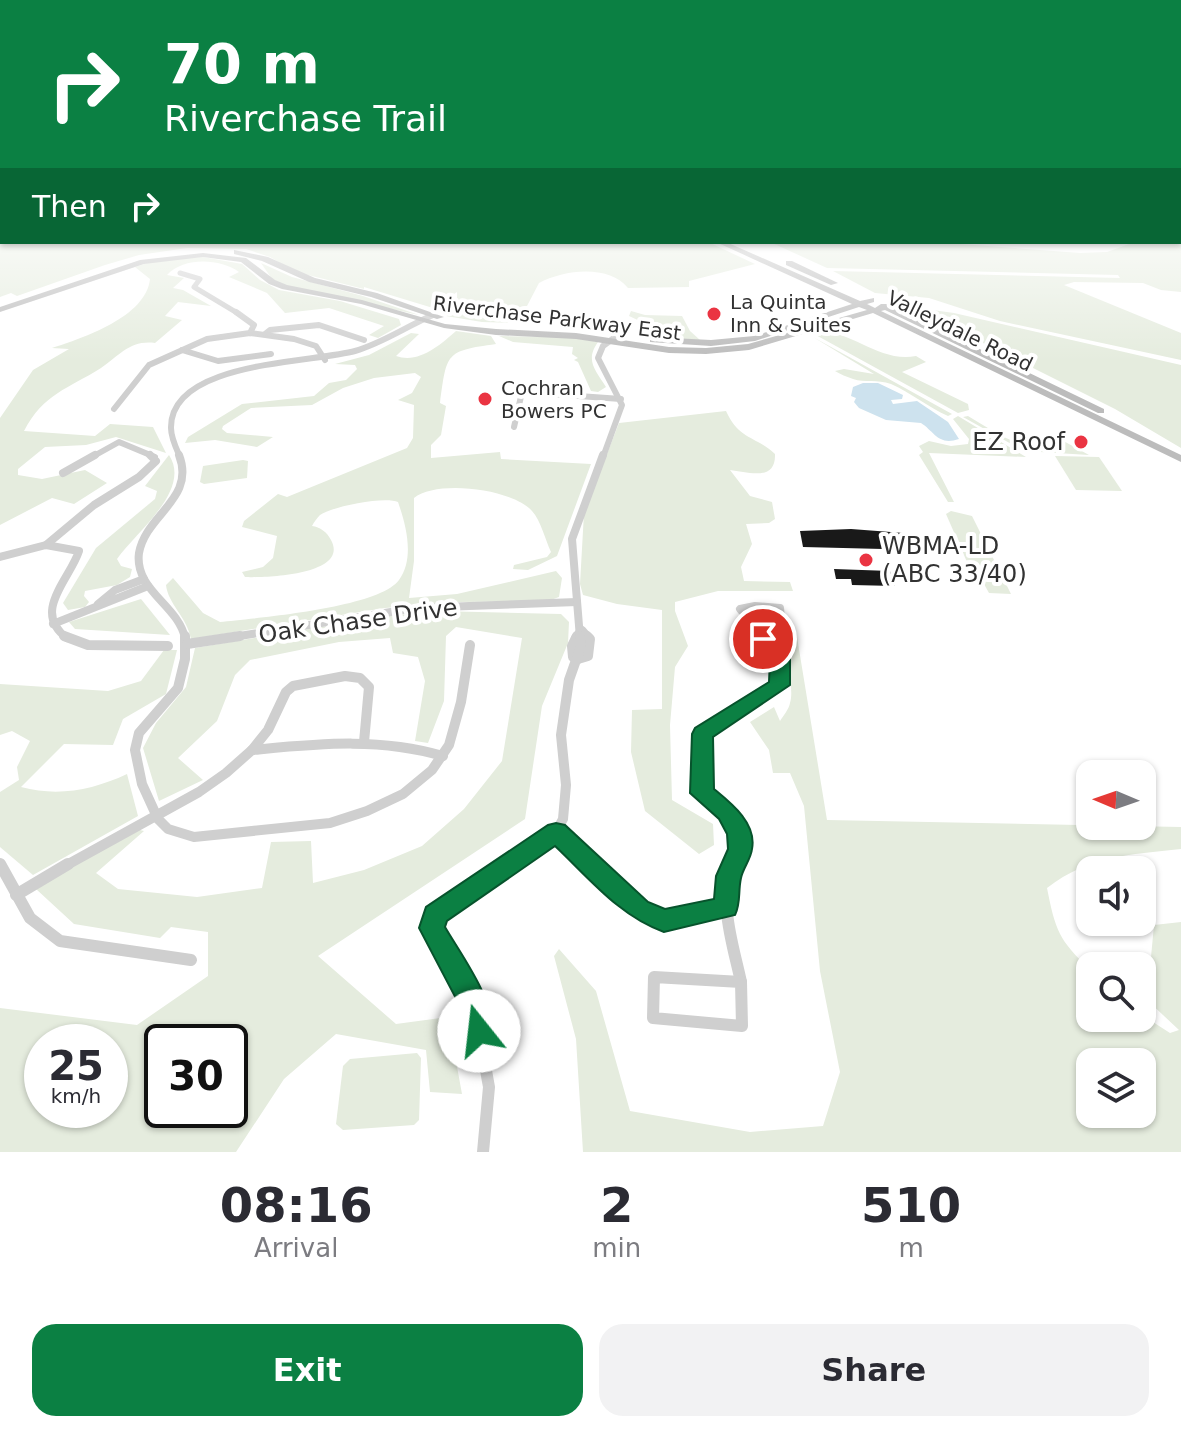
<!DOCTYPE html>
<style>
:root{--surface:#fff;--page:#f2f2f3;--text:#2b2b33;--muted:#7c7c81;--accent:#0b8043}
body{margin:0;font-family:"DejaVu Sans",sans-serif;background:var(--page);color:var(--text);height:100vh;display:flex;flex-direction:column;font-size:30px;white-space:nowrap}
*{box-sizing:border-box;margin:0}
p{font-size:26px;color:var(--muted)}
.icon{flex:none;width:44px;height:44px;fill:none;stroke:currentColor;stroke-width:2;stroke-linecap:round;stroke-linejoin:round}
.map{position:relative;height:1152px;overflow:hidden}
.panel{display:flex;flex-direction:column;background:var(--surface);flex:1}
.panel>*{flex:none}
.hud{position:absolute;left:0px;top:0px;width:1182px;height:244px;box-shadow:0 2px 6px #0004;background:#0b8043;color:#fff;overflow:hidden}
.needle{width:52px;rotate:272deg}
.fabs{position:absolute;left:1076px;top:760px;display:grid;gap:16px}
.fabs a{display:grid;place-items:center;width:80px;height:80px;border-radius:16px;background:var(--surface);box-shadow:0 2px 6px #0004;font-size:40px}
.speed{position:absolute;left:24px;top:1024px;display:flex;gap:16px;font-size:40px;font-weight:700;text-align:center}
.speed>*{display:grid;place-content:center;width:104px;height:104px;border-radius:50%;background:var(--surface);box-shadow:0 2px 6px #0004;line-height:1}
.speed small{font-size:20px;font-weight:400}
.speed .limit{border:4px solid #111;border-radius:12px;background:#fff;color:#111}
.pin{position:absolute;display:grid;place-items:center;width:68px;height:68px;color:#fff;margin:-34px;border:4px solid #fff;border-radius:50%;box-shadow:0 2px 8px #0007}
.me{position:absolute;width:88px;margin:-44px;rotate:344deg;stroke-linejoin:round;filter:drop-shadow(0 0 6px #0008)}
.turn{display:flex;align-items:center;gap:28px;height:168px;padding:0 32px;font-size:36px}
.turn .icon{width:104px;height:104px;stroke-width:2.5}
.turn b{display:block;font-size:56px;line-height:68px}
.then{display:flex;align-items:center;height:76px;padding:0 32px;background:#0003;gap:16px;font-size:30px}
.eta{display:flex;justify-content:space-evenly;align-items:center;height:136px;text-align:center}
.eta b{font-size:48px;font-weight:700;line-height:56px}
.action{display:flex;gap:16px;margin-top:auto;padding:16px 32px}
.action a{flex:1;height:92px;border-radius:24px;background:var(--accent);color:#fff;font-size:32px;font-weight:700;line-height:92px;text-align:center}
.action a+a{background:var(--page);color:var(--text)}
.map>svg:first-child{display:block}
.green{fill:#e5ecde;fill-rule:evenodd}
.water{fill:#cde2ee}
.building{fill:#191919}
.lines{fill:none;stroke-linecap:round;stroke-linejoin:round}
.street-far4{stroke:#cfcfcf;stroke-width:5}
.street-far3{stroke:#cfcfcf;stroke-width:6}
.street-far2{stroke:#cfcfcf;stroke-width:8}
.street-far1{stroke:#cfcfcf;stroke-width:10}
.street{stroke:#cfcfcf;stroke-width:12}
.secondary{fill:#bcbcbc;fill-rule:evenodd}
.highway{fill:#999;fill-rule:evenodd}
.route{fill:#0b8043;stroke:#07532c;stroke-width:2}
.poi-dot{fill:#ea3442;stroke:#fff;stroke-width:3}
.labels{text-anchor:middle;stroke-width:8;stroke-linejoin:round;paint-order:stroke}
.far-poi-label{font-size:20px;fill:#323232;stroke:#fff;text-anchor:start}
.far-street-label{font-size:20px;fill:#323232;stroke:#fff}
.poi-label{font-size:24px;fill:#323232;stroke:#fff;text-anchor:end}
.street-label{font-size:24px;fill:#323232;stroke:#fff}
</style>
<div class="map">
<svg width="1181" height="1152" viewBox="0 0 1181 1152">
<rect width="100%" height="100%" fill="#fff"/>
<g class="green">
<polygon points="1181,224 1181,292 1161,290 1143,283 1074,282 1064,285 1181,333 1181,360 1000,321 929,298 875,293 833,271 1120,278 1118,275 827,268 770,242 933,242 1080,253 1107,252 1135,242 1180,242"/>
<path d="M0,227l2,15h706l47,22 -66,17v6l-61,1c-20,-24 -64,-18 -89,-5l-12,23 -2,17 -43,-1 -36,-6 17,-13 -6,-1v-10l-24,16 -69,-21v2l-68,-17 -26,-15 -24,-8 -59,-1 -48,7 -34,10 -88,31 -6,-3 -11,4z"/>
<path d="M203,257l39,7 18,16 19,10 61,11 59,18 2,6 -23,13 -9,-3 15,-9 -55,-18 -44,5 -18,-20 -38,-16 10,-5c-19,-14 -56,-15 -72,3l17,3 -11,10 10,2 28,16 -33,-4 -13,14 17,4 -27,23c-25,-3 -35,12 -54,25 -33,21 -57,25 -77,63l71,5 15,-12 43,3 13,26 -50,-16 -30,8 -41,2 -27,22v6l24,4 43,-9 22,13 -33,21 -22,-6 -52,27v-107l33,-48 36,-21 -17,-1c31,-10 94,-31 98,-69l-15,-12 22,-7z"/>
<polygon points="261,263 292,277 363,296 419,315 286,286 272,279"/>
<polygon points="911,307 954,313 1181,365 1181,448 1115,409"/>
<polygon points="631,311 645,315 682,316 690,331 700,340 652,338 658,329 658,322 642,322 629,316"/>
<path d="M456,331l35,5 5,8c-51,7 -49,9 -56,59l6,3 -5,29 -10,10v13l69,-6 1,7 90,5 -34,92 -29,14 -15,-1 1,-4 33,-8 4,-5c-6,-13 -10,-31 -19,-41 -19,-22 -95,-32 -118,-13v63l-5,37 48,-4 99,-23 6,7 -3,19 -11,4 -90,1 -73,6 -194,31c-4,-22 -23,-35 -25,-54l7,-7 30,35 17,9c36,-4 159,-14 179,-42 16,-22 7,-55 -1,-78 -13,-6 -65,4 -78,13 -3,3 -6,7 -8,11 8,1 15,6 19,14 19,35 -66,38 -86,37l-3,-5 21,-5 10,-9 4,-22 -35,-9 2,-6 34,-27 9,3 120,-49 6,-10 1,-33 -16,-5 14,-7 9,-16 -6,-4 -41,5 -31,10 -31,17 -61,3 -28,18 -1,3 5,4 46,4 -16,10 -42,-7 -30,3 3,-6 54,-33 72,-8 15,-13 17,-3 11,-11 -2,-4 -20,-1 34,-9 42,-22 8,1 -23,22c23,8 44,-11 60,-25z"/>
<path d="M818,331c35,0 62,32 98,25l10,6 -24,10 66,32 1,6 -11,3 -144,-79z"/>
<path d="M499,336l71,1 28,5c-13,18 -3,28 8,45l-8,5 -7,-1 -13,-29 -4,-2 4,-2 -6,-4 1,-7 -60,-5z"/>
<path d="M813,337l139,77 -4,2c-20,-9 -37,-23 -57,-32 -14,-5 -26,-1 -38,-5 -6,-2 -13,-5 -18,-8l9,-2 30,5z"/>
<path d="M726,411c13,29 30,25 49,43 1,28 -27,18 -45,16l20,26 22,6 3,17 -6,4 -23,1 6,20 -11,23 3,14 46,1 3,9h-75l-43,11v9l13,35 -13,21 -5,58 2,75 41,24 1,21 -15,9 -54,-43 -14,-59 1,-42 30,-1v-99l-45,-6 -34,-9 -3,-11 4,-71 35,-90z"/>
<polygon points="958,416 1026,457 929,453 954,502 948,502 919,455 923,452 919,446 929,441 951,446 968,444 969,439 953,419"/>
<path d="M968,416c33,19 52,38 90,22l31,17 -65,-4 -61,-34z"/>
<path d="M169,455c23,35 -33,77 -52,104l4,7 11,3 -2,8 -13,8 -32,6 -1,5 5,6 -4,5 -17,3 -5,-7 33,-55 59,-49 2,-8 -12,-5z"/>
<polygon points="1055,456 1099,457 1122,491 1076,490"/>
<polygon points="243,460 248,461 247,478 204,484 200,482 203,466"/>
<polygon points="951,511 972,516 1011,594 989,593 984,584 974,578 946,514"/>
<polygon points="141,599 170,635 75,629 69,622"/>
<path d="M437,611l124,3 8,8 -1,21 -26,63 -17,113 -207,137 78,68 52,-7 14,77 -32,-2 -4,-42 -90,-16 -52,45 -48,73h-236v-144l137,17 71,-49v-44l-37,-5 -11,11 -86,-14 -38,-35 100,-60 8,2 -48,42 22,16 79,8 65,-9 9,-46 40,-1 2,42 51,-13 58,-24 42,-37 38,-48 20,-123 -66,-11 -10,9 -2,65 -16,42 -13,-2 10,-60 -7,-24 -25,-4 -3,-15 -51,4 -89,18 -15,15 -18,46 -39,37 25,22 -44,21 -16,-53 13,-25 30,-36 9,-39 192,-32zM42,1042h68v68h-68zM162,1042h68v68h-68z"/>
<path d="M794,637h3l30,183 354,7v22c-52,6 -91,6 -134,39 8,41 12,53 43,81v49h52v-3l28,18 9,-3 -32,-30 7,-75 27,-3v230h-598l-7,-113 -22,-83 5,-7 37,42 34,120 120,21 73,-6 17,-54 -20,-101 -16,-165 -14,-33h-17l-4,-23 -19,-28 24,-15 6,14c3,-5 9,-12 10,-18 6,-21 -12,-49 4,-66zM1090,1062h52v52h-52z"/>
<path d="M164,650h13l-11,44 -43,25 -10,26 -49,-1 -43,43c37,10 72,3 106,-13l11,42 -105,59 -33,-28v-55l19,-12 -2,-13 13,-26 -18,-10 -12,4v-51l108,7 33,-10z"/>
<polygon points="417,1053 421,1058 419,1120 414,1125 343,1130 336,1124 343,1066 350,1059"/>
</g>
<path class="water" d="M863,383h15l25,12 -1,4 -11,1 2,4 24,-3 31,21 11,17c-21,7 -24,-7 -38,-16l-35,-3 -27,-12 -5,-6 2,-4 -5,-2 2,-9z"/>
<g class="building">
<polygon points="851,529 917,534 923,550 803,547 800,531"/>
<polygon points="834,569 890,571 895,586 852,585 851,579 836,579"/>
</g>
<g class="lines">
<polyline class="street-far4" points="180,273 200,279 194,287 239,314"/>
<g class="street-far3">
<polyline points="236,312 254,325 250,333"/>
<polyline points="265,334 270,330 319,325 364,340"/>
<polyline points="182,350 218,361 271,354"/>
<polyline points="114,409 149,365 207,339 250,333 294,339 316,346 325,360"/>
<polyline points="514,427 522,392 621,399"/>
<polyline points="92,457 119,442 155,457"/>
<path d="M180,457c-4,-9 -9,-19 -9,-29 -1,-67 140,-65 184,-77 28,-8 52,-25 78,-36"/>
<polyline points="603,457 622,405 598,358 603,346 618,335"/>
</g>
<g class="street-far2">
<path d="M179,455c17,44 -33,59 -40,98 -5,37 39,52 46,85"/>
<polyline points="63,473 95,455"/>
<polyline points="46,545 94,505 139,477 156,461 150,455"/>
<path d="M0,557l46,-12 33,6c-9,28 -48,61 -12,87"/>
<polyline points="98,604 115,590 144,579"/>
<polyline points="53,624 148,586"/>
<polyline points="582,630 589,638"/>
<polyline points="227,638 416,608 577,602"/>
<polyline points="575,638 581,630"/>
<polyline points="580,638 572,539 603,455"/>
<polyline points="764,638 740,609 755,606 780,608 783,638"/>
</g>
<g class="street-far1">
<polyline points="64,636 88,645 168,646"/>
<polyline points="185,636 185,659 178,688 139,733 135,750 142,784 158,819 168,829 194,837 330,823 367,811 403,794 432,770 449,745 461,702 470,645"/>
<polyline points="577,636 572,646 573,657 578,659"/>
<polyline points="762,636 780,657 784,636"/>
<polyline points="187,644 240,636"/>
<polyline points="578,659 588,656 590,639 587,636"/>
<path d="M252,750c65,-6 127,-13 191,6"/>
<polyline points="556,832 592,866"/>
<polyline points="65,866 199,792 226,773 252,750 268,730 286,692 293,686 345,676 360,678 369,687 364,742"/>
<polyline points="509,866 556,832 563,819 566,785 561,735 569,680 581,646 580,636"/>
<path d="M733,866c16,-38 -3,-51 -31,-73l1,-59 76,-49 1,-28"/>
</g>
<g class="street">
<polyline points="0,864 30,918 60,941 191,960"/>
<polyline points="590,864 639,909 664,920 726,907"/>
<path d="M734,864c-17,36 -1,80 7,118"/>
<polyline points="16,895 68,864"/>
<polygon points="654,977 741,982 742,1026 653,1018"/>
<polyline points="483,1152 489,1087 474,1004 432,928 435,914 512,864"/>
</g>
<g class="secondary">
<polygon points="716,242 726,242 860,301 874,298 874,302 867,304 875,308 881,304 887,304 1104,409 1104,413 1098,413 885,310 881,311 1181,455 1181,462 873,313 749,350 706,354 669,353 576,339 496,335 444,328 361,304 282,289 269,284 241,262 203,257 144,264 0,312 0,307 140,260 203,253 246,258 275,280 287,285 362,300 445,324 496,329 576,333 669,347 706,348 748,344 867,310 859,307 755,341 711,346 650,342 650,338 653,337 711,340 754,336 852,304"/>
<polygon points="234,250 268,257 315,278 377,293 444,317 437,319 371,297 309,282 262,261 234,254"/>
<polygon points="786,261 792,261 838,283 831,285 786,265"/>
</g>
<rect class="highway" x="1180" y="215" width="1" height="6"/>
</g>
<linearGradient id="sky" x2="0" y2="1"><stop stop-color="#9dc6ea"/><stop offset="0.55" stop-color="#fff"/><stop offset="1" stop-color="#fff" stop-opacity="0"/></linearGradient>
<rect width="1181" height="361" fill="url(#sky)"/>
<path class="route" d="M763,632l7,2 20,23v28l-77,52 1,52c17,14 43,34 38,60 -1,10 -9,19 -11,29 -3,13 0,25 -6,37l-71,17c-45,-16 -75,-54 -109,-86l-108,75 -2,6c16,28 58,83 44,114l-10,4 -10,-4 -9,-35 -41,-78 7,-21 122,-82 8,-2 9,2 83,77 17,7 49,-10 2,-23 12,-27 -1,-15 -8,-15 -29,-26 2,-59 3,-6 74,-46 1,-23 -16,-20z"/>
<g class="poi-dot">
<circle cx="714" cy="314" r="8"/>
<circle cx="485" cy="399" r="8"/>
<circle cx="1081" cy="442" r="8"/>
<circle cx="866" cy="560" r="8"/>
</g>
<g class="labels">
<g class="far-poi-label">
<text x="730" y="309">La Quinta<tspan x="730" dy="23">Inn &amp; Suites</tspan></text>
<text x="501" y="395">Cochran<tspan x="501" dy="23">Bowers PC</tspan></text>
</g>
<g class="far-street-label">
<text transform="translate(557 318) rotate(7)" y="7">Riverchase Parkway East</text>
<text transform="translate(960 331) rotate(26)" y="7">Valleydale Road</text>
</g>
<g class="poi-label">
<text x="1065" y="450">EZ Roof</text>
<text x="882" y="554" text-anchor="start">WBMA-LD<tspan x="882" dy="28">(ABC 33/40)</tspan></text>
</g>
<g class="street-label">
<text transform="translate(358 621) rotate(-8)" y="8">Oak Chase Drive</text>
</g>
</g>
</svg>
<div class="fabs">
<a><svg class="needle" viewBox="-14 -14 28 28"><path d="M0-13l5 13h-10z" fill="#e53935"/><path d="M0 13l5-13h-10z" fill="#7c7c81"/></svg></a>
<a><svg class="icon" aria-label="sound" viewBox="0 0 24 24"><path d="M4 9h4l5-4v14l-5-4H4zM17 9q2 3 0 6"/></svg></a>
<a><svg class="icon" aria-label="search" viewBox="0 0 24 24"><circle cx="10" cy="10" r="6"/><path d="M15 15l6 6"/></svg></a>
<a><svg class="icon" aria-label="layers" viewBox="0 0 24 24"><path d="M12 4l9 5-9 5-9-5zM3 14l9 5 9-5"/></svg></a>
</div>
<div class="speed"><div>25<small>km/h</small></div><div class="limit">30</div></div>
<div class="pin" style="left:763px;top:639px;background:#d93025"><svg class="icon" aria-label="arrive" viewBox="0 0 24 24"><path d="M6 21V4h12l-3 4 3 4H6"/></svg></div>
<svg class="me" style="left:479px;top:1031px" viewBox="-20 -20 40 40"><circle r="19" fill="#fff"/><path d="M0-13L10 11 0 6-10 11z" fill="#0b8043"/></svg>
<div class="hud">
<div class="turn"><svg class="icon" aria-label="right" viewBox="0 0 24 24"><path d="M7 20v-9h11M14 6l5 5-5 5"/></svg><div><b>70 m</b>Riverchase Trail</div></div>
<div class="then">Then<svg class="icon" aria-label="right" viewBox="0 0 24 24"><path d="M7 20v-9h11M14 6l5 5-5 5"/></svg></div>
</div>
</div>
<section class="panel">
<div class="eta">
<div><b>08:16</b><p>Arrival</p></div>
<div><b>2</b><p>min</p></div>
<div><b>510</b><p>m</p></div>
</div>
<div class="action"><a>Exit</a><a>Share</a></div>
</section>
